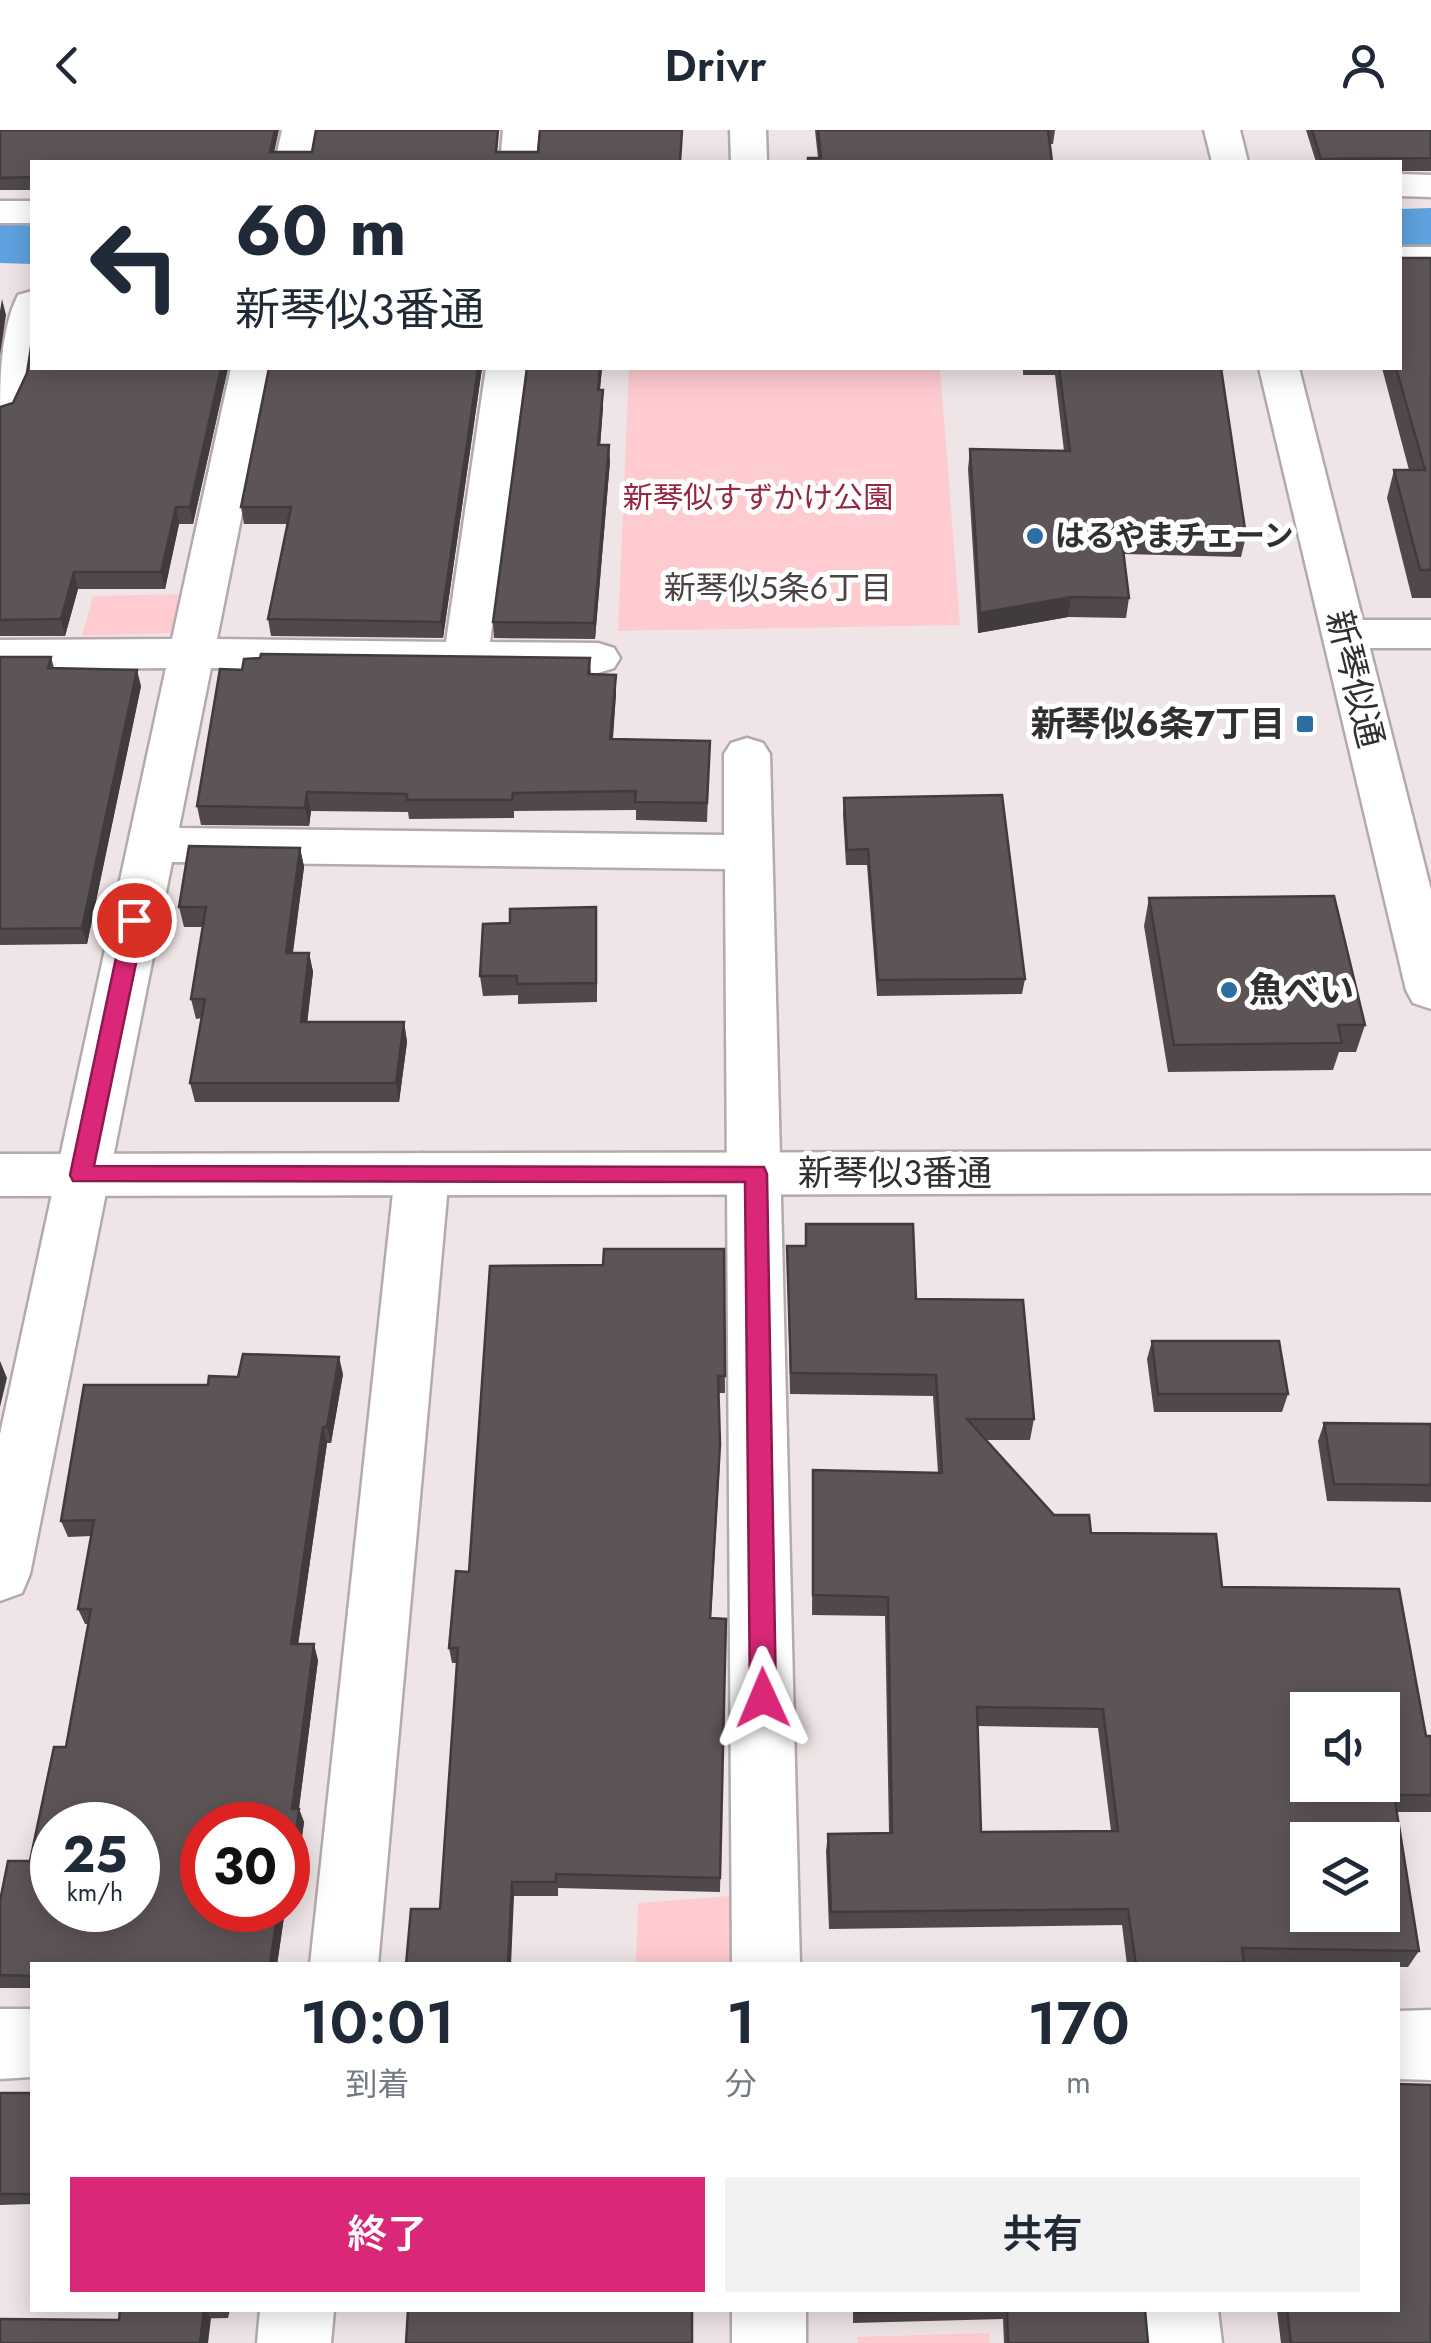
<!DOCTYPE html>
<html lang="ja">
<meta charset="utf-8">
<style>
:root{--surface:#fff;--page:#f2f2f3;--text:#1f2937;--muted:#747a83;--accent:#db2777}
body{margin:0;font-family:Jost,"Noto Sans JP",sans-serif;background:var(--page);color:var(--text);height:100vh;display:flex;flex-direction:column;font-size:38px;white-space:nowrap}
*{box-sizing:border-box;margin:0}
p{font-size:32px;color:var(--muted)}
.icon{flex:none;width:55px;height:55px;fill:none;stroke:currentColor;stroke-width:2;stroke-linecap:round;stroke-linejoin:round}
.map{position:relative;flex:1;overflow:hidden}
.drawer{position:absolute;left:30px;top:1832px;width:1370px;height:350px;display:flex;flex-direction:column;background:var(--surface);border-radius:0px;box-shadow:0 5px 25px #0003}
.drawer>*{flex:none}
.guide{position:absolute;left:30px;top:30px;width:1372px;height:210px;border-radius:0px;box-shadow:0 5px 25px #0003;background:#fff;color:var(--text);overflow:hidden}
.buttons{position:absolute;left:1290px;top:1562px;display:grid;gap:20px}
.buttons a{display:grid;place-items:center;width:110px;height:110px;border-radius:0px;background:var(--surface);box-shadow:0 5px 25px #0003;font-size:50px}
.speed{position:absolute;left:30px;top:1672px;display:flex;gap:20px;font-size:50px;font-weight:700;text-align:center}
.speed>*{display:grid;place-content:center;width:130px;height:130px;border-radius:50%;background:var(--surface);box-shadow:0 5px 25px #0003;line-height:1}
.speed small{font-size:25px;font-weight:400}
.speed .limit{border:15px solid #d22;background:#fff;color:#111}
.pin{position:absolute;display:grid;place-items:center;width:85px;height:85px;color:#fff;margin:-42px;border:5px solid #fff;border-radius:50%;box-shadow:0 2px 10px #0007}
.me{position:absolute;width:110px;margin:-55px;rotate:359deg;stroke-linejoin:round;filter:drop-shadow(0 0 8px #0008)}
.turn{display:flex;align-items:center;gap:35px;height:210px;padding:0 40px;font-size:45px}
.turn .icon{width:130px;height:130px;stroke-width:2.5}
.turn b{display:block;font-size:70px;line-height:85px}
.eta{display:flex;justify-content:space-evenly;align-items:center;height:170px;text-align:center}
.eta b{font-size:60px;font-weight:600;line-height:70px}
.primary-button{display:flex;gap:20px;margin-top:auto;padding:20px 40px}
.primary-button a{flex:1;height:115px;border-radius:0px;background:var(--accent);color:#fff;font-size:40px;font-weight:600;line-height:115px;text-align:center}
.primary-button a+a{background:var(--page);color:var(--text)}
header{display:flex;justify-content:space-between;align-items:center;height:130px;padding:0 40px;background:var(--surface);font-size:45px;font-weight:600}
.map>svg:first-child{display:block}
.green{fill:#fecbd1}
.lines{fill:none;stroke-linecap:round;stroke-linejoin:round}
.river{fill:#5ea3df;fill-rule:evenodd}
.minor-casing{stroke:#b4aaab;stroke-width:5}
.tertiary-casing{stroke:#b4aaab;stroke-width:5}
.minor{fill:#fff;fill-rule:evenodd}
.tertiary{fill:#fff;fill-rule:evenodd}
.wall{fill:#504849;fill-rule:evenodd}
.shaded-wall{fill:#413b3c}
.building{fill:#5d5455;stroke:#413b3c;stroke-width:2.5;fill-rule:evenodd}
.route{fill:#db2777;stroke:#8e194d;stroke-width:2.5}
.poi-dot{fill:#2c6ea4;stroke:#fff;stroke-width:4}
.labels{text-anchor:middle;stroke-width:10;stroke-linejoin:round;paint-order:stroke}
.far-park-label{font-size:30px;fill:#942843;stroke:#fff}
.far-poi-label{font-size:30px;font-weight:bold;fill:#322f2f;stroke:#fff;text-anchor:start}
.far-neighbourhood-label{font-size:32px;fill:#4b4344;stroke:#fff}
.street-label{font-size:35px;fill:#322f2f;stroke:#fff}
.poi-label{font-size:35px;font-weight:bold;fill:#322f2f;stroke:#fff;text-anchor:end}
</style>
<header><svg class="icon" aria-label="back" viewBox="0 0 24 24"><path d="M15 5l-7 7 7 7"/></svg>Drivr<svg class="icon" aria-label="person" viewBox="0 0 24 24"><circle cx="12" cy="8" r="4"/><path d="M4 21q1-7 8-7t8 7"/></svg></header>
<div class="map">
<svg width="1431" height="2213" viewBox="0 0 1431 2213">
<rect width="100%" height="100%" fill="#efe5e6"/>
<g class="green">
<polygon points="629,238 940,238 960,495 618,501"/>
<polygon points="188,464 178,503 82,506 93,466"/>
<polygon points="743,1765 744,1835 636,1835 638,1773"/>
<polygon points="989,2203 990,2213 858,2213 857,2207"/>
</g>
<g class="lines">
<g class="river">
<polygon points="1431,78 1431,124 1400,125 1400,79"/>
<polygon points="0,87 32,88 32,134 0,133"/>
</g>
<defs>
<g id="minor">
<polygon points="282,0 318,0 311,32 275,32"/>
<polygon points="503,0 539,0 536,32 500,32"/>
<polygon points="730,0 766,0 767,32 731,32"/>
<polygon points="1400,44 1431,45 1431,67 1400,66"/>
<rect x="0" y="71" width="32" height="22"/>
<rect x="1400" y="117" width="31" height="22"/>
<path d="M32,161c3,40 6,92 -18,127l-14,3c0,-41 0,-90 18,-126z"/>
<polygon points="231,238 271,238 217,509 446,512 486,238 526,238 490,512 598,513 614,518 620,528 614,538 598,543 211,538 179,698 724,705 724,624 731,613 747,608 763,613 770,624 800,1835 732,1835 725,739 172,732 30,1444 22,1463 0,1471 0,1304 166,538 0,540 0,510 172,509"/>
<polygon points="1344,490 1431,490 1431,518 1344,518 1328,514 1322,504 1328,494"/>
<polygon points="422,1023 441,1029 449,1044 378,1835 310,1835 395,1044 403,1029"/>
<polygon points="0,1879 32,1879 32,1947 0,1949"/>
<polygon points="1431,1880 1431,1950 1398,1949 1398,1881"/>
<polygon points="260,2180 334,2180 331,2213 257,2213"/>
<rect x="732" y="2180" width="74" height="33"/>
<polygon points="1144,2180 1218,2180 1222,2213 1148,2213"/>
</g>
<g id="tertiary">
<polygon points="1204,0 1240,0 1248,32 1212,32"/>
<polygon points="1259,238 1299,238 1431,760 1431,879 1413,873 1406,860"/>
<polygon points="1431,1021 1431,1063 0,1066 0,1024"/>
</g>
</defs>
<use href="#minor" class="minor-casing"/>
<use href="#tertiary" class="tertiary-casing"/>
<use href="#minor" class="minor"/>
<use href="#tertiary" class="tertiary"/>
</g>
<g class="wall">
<polygon points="0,0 275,22 498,22 681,32 32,32 32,60 0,60"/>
<polygon points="815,0 1055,0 1053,14 818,28"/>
<polygon points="1306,0 1431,0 1431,41 1400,41 1400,32 1316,32"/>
<polygon points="1431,128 1431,468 1412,468 1387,368 1394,340 1409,340 1382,238 1400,238"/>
<polygon points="228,238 193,394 179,394 165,459 78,459 65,506 0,506 0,277"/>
<polygon points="269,238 482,238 443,508 271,506 268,489 287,394 244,394 241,377"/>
<polygon points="527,238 602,238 600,260 603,277 600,315 610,331 595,509 494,508 493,492"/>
<polygon points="1023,238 1221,238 1246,406 1241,427 1124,424 1129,468 1126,488 1068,487 978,503 968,339 970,319 1064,321 1055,245 1023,245"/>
<polygon points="0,527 51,527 54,538 141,556 87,814 0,815"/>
<polygon points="590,528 591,545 616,564 613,609 710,611 707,692 636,690 636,680 514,681 514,688 409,689 408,682 311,681 309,696 201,695 197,676 242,540"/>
<polygon points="844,668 1025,849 1022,864 877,866 867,735 846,735 843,684"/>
<polygon points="300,718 304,737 293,823 309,823 313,842 307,892 404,892 407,912 399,972 195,972 190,953 202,888 196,889 191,869 203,797 184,797 179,777"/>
<polygon points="1149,768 1365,895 1356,922 1339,922 1333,940 1168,942 1144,796"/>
<polygon points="597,796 597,872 518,874 518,865 483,866 480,846"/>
<path d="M806,1094l110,75 118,120 -4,21h-44l68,75 37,18 131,54 204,149h5v76h-34l22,139 -11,16h-10v-2h-271l-5,-40 -293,4 -3,-78 2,-17 61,-1 -4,-217 -73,-1 1,-145 125,3 -5,-77 -143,-2 -3,-148h18zM977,1596l121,2 13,103 -130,1z"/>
<polygon points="724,1119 725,1263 719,1263 720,1331 711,1488 726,1489 720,1762 558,1758 558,1766 514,1766 440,1779 457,1533 452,1533 449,1518 469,1442 603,1135"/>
<polygon points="1152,1211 1288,1264 1282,1282 1154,1282 1147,1229"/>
<polygon points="343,1244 331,1313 327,1313 298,1514 318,1530 299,1679 304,1692 295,1758 288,1758 288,1763 288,1695 202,1780 285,1780 277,1835 32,1835 32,1858 0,1858 0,1771 30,1731 66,1617 88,1494 85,1494 78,1479 91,1406 68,1407 61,1391 208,1255 238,1247"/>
<polygon points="1324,1293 1431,1294 1431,1372 1327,1371 1318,1311"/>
<polygon points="0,1963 32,1963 32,2074 0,2075"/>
<polygon points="120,2180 230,2180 228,2188 119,2190"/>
<polygon points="853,2180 1145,2180 1148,2213 1004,2213 1003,2189 853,2193"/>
<polygon points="1277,2180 1398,2180 1431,2213 1281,2213"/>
</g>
<g class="shaded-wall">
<polygon points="275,0 279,0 272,32 270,22"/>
<polygon points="2,169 6,185 0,225 0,181"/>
<polygon points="221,238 228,238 193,394 190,377"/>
<polygon points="478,238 482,238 443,508 441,492"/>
<polygon points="600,238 602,238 598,277 598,260"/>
<polygon points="603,260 603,277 599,331 598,315"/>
<polygon points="609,315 610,331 595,509 594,493"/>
<polygon points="176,377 179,394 165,459 161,442"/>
<polygon points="74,442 78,459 65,506 61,489"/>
<polygon points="1071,467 1068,487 978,503 980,483"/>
<polygon points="137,540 141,556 87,814 82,798"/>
<polygon points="616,545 616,564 611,627 610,609"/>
<polygon points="307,662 311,681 309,696 305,678"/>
<polygon points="300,718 304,737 290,842 286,823"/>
<polygon points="596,777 597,796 597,872 596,853"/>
<polygon points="309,823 313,842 305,912 301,892"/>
<polygon points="404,892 407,912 399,972 396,953"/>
<polygon points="339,1227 343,1244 331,1313 327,1297"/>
<polygon points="0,1231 7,1248 0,1277"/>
<polygon points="323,1297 327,1313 296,1529 291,1514"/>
<polygon points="314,1514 318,1530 297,1692 292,1679"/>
<polygon points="299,1679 304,1692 295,1758 290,1745"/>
<polygon points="512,1752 514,1766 511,1835 508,1835"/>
<polygon points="278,1780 285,1780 277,1835 270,1835"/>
<polygon points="204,2180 211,2188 208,2213 200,2213"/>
</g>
<g class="building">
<polygon points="0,0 275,0 270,22 312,22 316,0 498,0 496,22 538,22 540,0 682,0 680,32 32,32 32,47 0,48"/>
<polygon points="818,0 1048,0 1052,32 808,32 808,28 821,28"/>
<polygon points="1312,0 1431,0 1431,28 1321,29"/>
<polygon points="1400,128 1431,128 1431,440 1420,440 1394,340 1425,340 1396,238 1400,238"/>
<polygon points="32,211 32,238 221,238 190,377 176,377 161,442 74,442 61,489 0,490 0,277 13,273 27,243"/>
<polygon points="269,238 478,238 441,492 268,489 291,377 241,377"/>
<polygon points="527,238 600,238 598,260 603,260 598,315 609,315 594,493 493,492"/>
<polygon points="1059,238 1221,238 1246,406 1121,403 1129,468 1071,467 980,483 970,319 1070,321"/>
<polygon points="261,524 590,528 588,544 616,545 610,609 710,611 707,673 635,672 636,661 513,663 512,670 407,670 407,664 307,662 305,678 197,676 220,539 242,540 244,529 260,528"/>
<polygon points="0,527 51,527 48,538 137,540 82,798 0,799"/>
<polygon points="1002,665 1025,849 878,850 868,719 847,720 844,668"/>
<polygon points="189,716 300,718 286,823 309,823 301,892 404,892 396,953 190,953 205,869 191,869 206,777 179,777"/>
<polygon points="1334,766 1365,895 1338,895 1342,913 1174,915 1149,768"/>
<polygon points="596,777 596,853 517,854 517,846 480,846 483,794 510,793 510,779"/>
<path d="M806,1094h107l3,75 107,1 11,119h-67l87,96h35l2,18 125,1 6,53 177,2 27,147h5v59h-37l25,156 -177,-3 2,14 -108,3 -8,-56 -297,3 -3,-78 64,-1 -4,-236 -75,-2v-125l129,3 -6,-98 -145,-2 -4,-127h19zM977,1577l126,2 15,122 -137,1zM1308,1580h74v75h-74zM1308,1710h74v75h-74z"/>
<polygon points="604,1119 724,1119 725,1246 718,1246 720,1314 710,1488 726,1489 720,1748 556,1744 556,1752 512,1752 508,1835 406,1835 411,1779 440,1779 458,1518 449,1518 456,1441 469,1442 490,1136 603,1135"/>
<polygon points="1152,1211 1279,1211 1288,1264 1158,1264"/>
<path d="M243,1224l96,3 -12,70h-4l-32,217h23l-22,165h7l-9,66h-2v-50h-86v85h76l-8,55h-238v11l-32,-1v-74l8,-40h22l24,-114h12l25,-138h-13l16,-89 -33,1 23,-136h124l1,-9 29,1zM52,1695h86v85h-86z"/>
<polygon points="1324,1293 1431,1294 1431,1355 1334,1354"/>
<polygon points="1398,1954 1431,1955 1431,2213 1291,2213 1287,2180 1398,2180"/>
<rect x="0" y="1963" width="32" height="101"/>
<polygon points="120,2180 204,2180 200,2213 0,2213 0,2189 119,2190"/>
<polygon points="408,2180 692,2180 692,2213 406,2213"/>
<polygon points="855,2180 988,2180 855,2183"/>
<polygon points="1007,2180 1145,2180 1148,2213 1008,2213"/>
</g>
<polygon class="route" points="134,782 145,790 94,1036 764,1037 767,1044 776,1568 772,1576 763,1580 754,1576 750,1568 745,1052 73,1051 70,1045 124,790"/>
<g class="poi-dot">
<circle cx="1035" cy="406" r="10"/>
<rect x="1295" y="584" width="20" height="20" rx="5"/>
<circle cx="1229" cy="860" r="10"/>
</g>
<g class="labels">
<g class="far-park-label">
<text x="758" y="378">新琴似すずかけ公園</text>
</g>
<g class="far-poi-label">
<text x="1055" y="416">はるやまチェーン</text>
</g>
<g class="far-neighbourhood-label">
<text x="778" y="469">新琴似5条6丁目</text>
</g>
<g class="street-label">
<text transform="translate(1355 549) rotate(76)" y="12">新琴似通</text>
<text x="895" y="1055">新琴似3番通</text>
</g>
<g class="poi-label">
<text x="1285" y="606">新琴似6条7丁目</text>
<text x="1249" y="872" text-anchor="start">魚べい</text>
</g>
</g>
</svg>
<div class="buttons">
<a><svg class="icon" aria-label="sound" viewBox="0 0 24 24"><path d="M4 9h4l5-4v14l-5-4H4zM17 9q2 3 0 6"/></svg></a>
<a><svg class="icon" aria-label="layers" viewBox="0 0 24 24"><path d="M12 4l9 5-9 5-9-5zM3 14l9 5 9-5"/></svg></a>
</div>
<div class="speed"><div>25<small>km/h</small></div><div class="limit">30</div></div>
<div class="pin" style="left:134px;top:790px;background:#d93025"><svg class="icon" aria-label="arrive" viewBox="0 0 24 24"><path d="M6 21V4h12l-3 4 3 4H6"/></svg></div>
<svg class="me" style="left:763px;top:1568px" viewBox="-20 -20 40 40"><path d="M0-17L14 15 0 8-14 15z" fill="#db2777" stroke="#fff" stroke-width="4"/></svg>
<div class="guide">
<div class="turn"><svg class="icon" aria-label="left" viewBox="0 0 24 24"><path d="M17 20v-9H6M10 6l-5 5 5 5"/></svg><div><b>60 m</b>新琴似3番通</div></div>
</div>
<section class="drawer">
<div class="eta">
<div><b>10:01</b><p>到着</p></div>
<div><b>1</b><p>分</p></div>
<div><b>170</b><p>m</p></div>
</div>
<div class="primary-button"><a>終了</a><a>共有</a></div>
</section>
</div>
